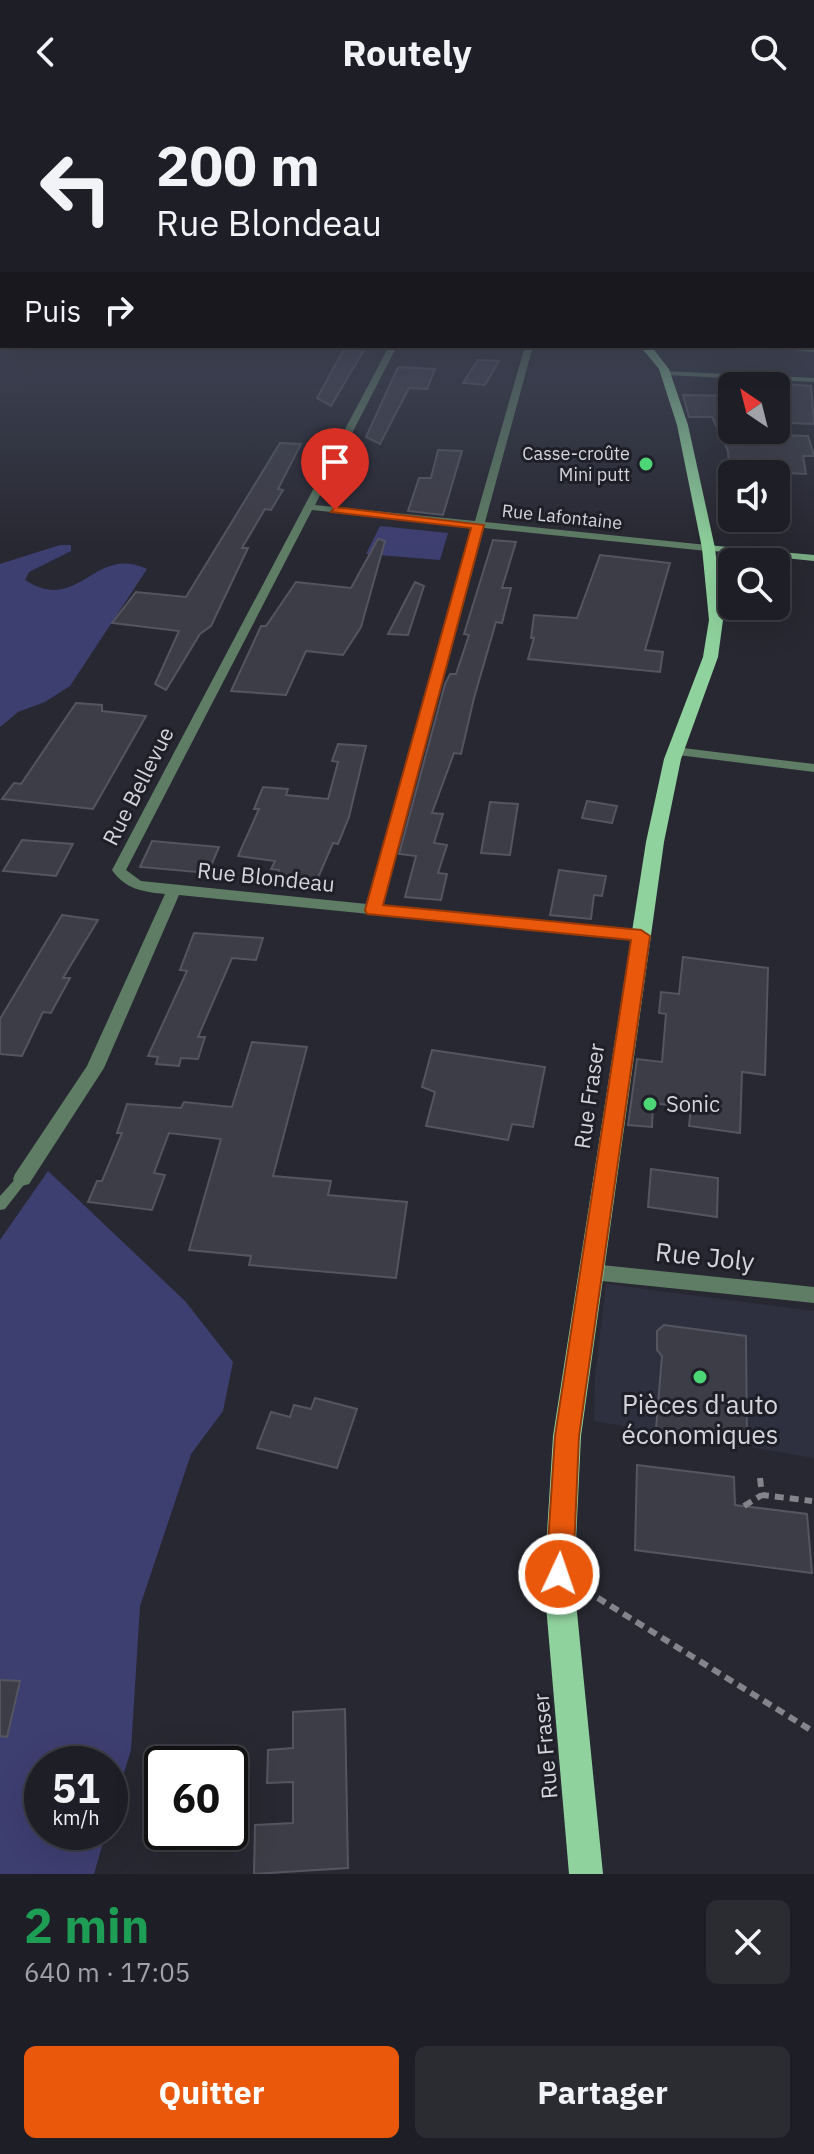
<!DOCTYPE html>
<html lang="fr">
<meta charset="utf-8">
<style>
:root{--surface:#1e1e26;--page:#2b2b32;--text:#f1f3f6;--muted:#a1a2a7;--line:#3c3c43;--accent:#ea580c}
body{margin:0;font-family:"IBM Plex Sans",sans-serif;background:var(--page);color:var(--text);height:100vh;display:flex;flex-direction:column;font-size:30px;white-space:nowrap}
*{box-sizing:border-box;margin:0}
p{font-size:26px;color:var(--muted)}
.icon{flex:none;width:44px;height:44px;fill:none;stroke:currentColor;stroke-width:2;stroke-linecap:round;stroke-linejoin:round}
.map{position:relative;height:1770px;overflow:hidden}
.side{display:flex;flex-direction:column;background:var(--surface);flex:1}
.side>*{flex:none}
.guide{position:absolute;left:0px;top:0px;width:814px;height:244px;box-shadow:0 8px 32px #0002,0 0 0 2px var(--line);background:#1e1e26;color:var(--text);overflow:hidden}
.needle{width:52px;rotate:325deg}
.fabs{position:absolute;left:718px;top:268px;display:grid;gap:16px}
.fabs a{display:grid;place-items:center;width:72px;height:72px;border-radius:12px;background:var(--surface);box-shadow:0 8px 32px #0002,0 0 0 2px var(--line);font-size:40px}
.speed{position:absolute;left:24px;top:1642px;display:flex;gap:16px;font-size:40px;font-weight:700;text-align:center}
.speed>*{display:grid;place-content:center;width:104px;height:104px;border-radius:50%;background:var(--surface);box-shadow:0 8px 32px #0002,0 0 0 2px var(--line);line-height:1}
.speed small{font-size:20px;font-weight:400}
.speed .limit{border:4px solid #111;border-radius:12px;background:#fff;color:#111}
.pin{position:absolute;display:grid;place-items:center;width:68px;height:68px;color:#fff;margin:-82px -34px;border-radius:50% 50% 50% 0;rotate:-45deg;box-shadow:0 0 8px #0007}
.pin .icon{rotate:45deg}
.me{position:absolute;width:88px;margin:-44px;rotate:3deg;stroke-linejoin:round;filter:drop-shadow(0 0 6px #0008)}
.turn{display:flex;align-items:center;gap:28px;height:168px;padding:0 24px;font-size:36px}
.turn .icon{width:104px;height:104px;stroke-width:2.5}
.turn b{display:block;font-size:56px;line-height:68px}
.then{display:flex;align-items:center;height:76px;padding:0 24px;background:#0003;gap:16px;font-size:30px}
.round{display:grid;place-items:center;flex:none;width:84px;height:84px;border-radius:12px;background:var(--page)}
.headline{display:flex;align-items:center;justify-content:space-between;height:136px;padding:0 24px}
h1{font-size:48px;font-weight:700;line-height:60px;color:#1e9e55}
.button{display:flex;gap:16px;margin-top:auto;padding:16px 24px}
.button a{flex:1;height:92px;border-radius:12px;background:var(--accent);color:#fff;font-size:32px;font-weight:700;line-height:92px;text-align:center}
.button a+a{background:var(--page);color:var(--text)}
header{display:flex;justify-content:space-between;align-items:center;height:104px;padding:0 24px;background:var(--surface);font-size:36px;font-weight:700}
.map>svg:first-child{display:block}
.built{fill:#2f303f}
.green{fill:#3e3f71}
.building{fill:#3d3d47;stroke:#545560;stroke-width:2}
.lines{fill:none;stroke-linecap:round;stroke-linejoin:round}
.path{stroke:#84848c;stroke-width:6;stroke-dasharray:9 6;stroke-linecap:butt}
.service{fill:#5e7d64;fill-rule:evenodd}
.minor{fill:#5e7d64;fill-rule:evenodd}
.secondary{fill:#7aad84;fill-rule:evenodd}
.primary{fill:#8fd29d;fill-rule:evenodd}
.route{fill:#ea580c;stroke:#983908;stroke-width:2}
.poi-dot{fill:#4dd676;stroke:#1e1f28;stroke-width:3}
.labels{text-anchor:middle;stroke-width:6;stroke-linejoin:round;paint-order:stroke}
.far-poi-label{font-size:18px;fill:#d4d5db;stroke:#1e1f28;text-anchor:end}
.far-street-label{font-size:18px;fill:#d4d5db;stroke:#1e1f28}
.street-label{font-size:22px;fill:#d4d5db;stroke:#1e1f28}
.poi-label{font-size:22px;fill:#d4d5db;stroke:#1e1f28;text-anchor:start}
.near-street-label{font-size:26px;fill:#d4d5db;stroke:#1e1f28}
.near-poi-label{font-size:26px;fill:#d4d5db;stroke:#1e1f28}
</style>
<header><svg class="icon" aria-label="back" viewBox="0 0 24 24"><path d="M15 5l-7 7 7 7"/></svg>Routely<svg class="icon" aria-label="search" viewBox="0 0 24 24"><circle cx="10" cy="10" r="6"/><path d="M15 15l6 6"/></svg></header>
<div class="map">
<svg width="814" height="1770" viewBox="0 0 814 1770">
<rect width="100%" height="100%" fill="#282832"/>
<polygon class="built" points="606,1180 814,1207 814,1354 594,1317 595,1273"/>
<g class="green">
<polygon points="380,422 448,429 440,456 366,450"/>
<path d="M60,441h11v6l-42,21 -4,8c54,35 69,-36 122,-11l-77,117 -25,16 -27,10 -18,15v-163z"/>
<polygon points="48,1067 185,1197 233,1258 223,1307 191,1350 140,1502 131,1646 110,1715 110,1660 42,1660 42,1728 106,1728 94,1770 0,1770 0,1136"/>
</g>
<g class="building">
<polygon points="344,245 364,246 331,302 317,294"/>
<polygon points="478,256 499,257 485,281 463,279"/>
<polygon points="398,263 435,265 427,285 409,284 380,340 366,333"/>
<polygon points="781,280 811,282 814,320 791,319"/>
<polygon points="683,291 732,292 732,330 808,332 814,352 803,352 806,370 729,366 728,347 712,313 689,313"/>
<polygon points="280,339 301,340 278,385 283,386 271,406 265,405 242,444 248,444 211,522 200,530 166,586 155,580 179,527 112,519 136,488 186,493"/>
<polygon points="438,346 462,347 443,411 408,407 419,374 431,374"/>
<polygon points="378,435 385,437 361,523 343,551 306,547 286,591 231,587 261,522 266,522 296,478 351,484"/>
<polygon points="493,436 516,438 502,484 511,484 502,519 496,518 474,594 461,650 454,649 432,709 443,710 434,739 447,741 438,769 447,770 441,796 405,793 416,752 399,750 445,580 450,570 456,570 469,531 464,530"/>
<polygon points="600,451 670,459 645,546 663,548 660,568 528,555 534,534 531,534 534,511 577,514"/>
<polygon points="415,478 424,482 408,531 388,530"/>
<polygon points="76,599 102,601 102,607 146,612 93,705 2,695 14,679 21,680"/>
<polygon points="338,640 366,642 349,713 338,740 333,739 314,783 277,778 279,766 271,765 275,757 238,752 259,705 254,705 263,683 288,685 286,691 328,695 338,658 332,657"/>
<polygon points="587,697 617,702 612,719 582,714"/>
<polygon points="490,698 518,700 510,751 481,749"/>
<polygon points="22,736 73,740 56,772 3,767"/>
<polygon points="152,737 219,743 208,769 140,763"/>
<polygon points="559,766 606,772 602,792 594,791 591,815 550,811"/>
<polygon points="62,811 98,816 63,874 70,874 51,909 43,908 22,952 0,950 0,915"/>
<polygon points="194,829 263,834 256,856 232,854 198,933 205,933 198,955 181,954 179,962 156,960 158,953 148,952 187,867 180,866"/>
<polygon points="683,853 768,864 765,971 742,968 740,1029 689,1022 691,1004 653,999 652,1023 628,1021 637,955 662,958 666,910 659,909 661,888 679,890"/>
<polygon points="252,938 307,943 273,1072 331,1077 328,1091 407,1098 396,1174 249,1161 251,1152 189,1146 221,1035 169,1029 154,1069 165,1071 152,1106 88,1098 97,1077 102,1077 122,1029 117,1029 127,1000 181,1004 184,998 232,1003"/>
<polygon points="432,946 545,963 533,1023 512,1020 508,1036 426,1022 435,988 422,983"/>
<polygon points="651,1065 718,1074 717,1113 648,1103"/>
<polygon points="664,1221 746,1232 747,1338 656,1325 662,1252 657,1246 657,1227"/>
<polygon points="315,1294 357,1305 337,1364 257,1344 271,1308 290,1313 294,1301 311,1305"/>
<polygon points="637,1361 734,1373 735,1401 807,1410 812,1469 635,1446"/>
<polygon points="0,1576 20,1577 7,1633 0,1632"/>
<polygon points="345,1605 348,1764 254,1770 255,1721 293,1719 293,1678 267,1679 268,1646 293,1644 293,1608"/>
</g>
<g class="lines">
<g class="path">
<polyline points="760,1374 762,1391 812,1397"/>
<polyline points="744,1402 762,1391"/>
<polyline points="585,1486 814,1628"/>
</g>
<polygon class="service" points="22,1070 26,1072 28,1075 26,1078 5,1105 0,1106 0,1092 18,1072"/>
<g class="minor">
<path d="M389,242h8l-82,159 160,16 50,-175h8l-48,176 222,23 5,3 -5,3 -223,-23 -102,378 259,25 8,5 -8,5 -462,-46 -75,173 -75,116 -7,2 -7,-2 -2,-5 2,-5 72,-108 78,-172c-22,-2 -40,-5 -53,-24zM312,406l162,17 -107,377 -226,-23 -15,-11z"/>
<polygon points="766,242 814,244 814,248 770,244"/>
<polygon points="662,267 814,274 814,278 665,271"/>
<polygon points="675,643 814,660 814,668 670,650 670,644"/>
<polygon points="592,1160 814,1183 814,1199 592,1176 585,1174 582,1168 585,1162"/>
</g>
<polygon class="secondary" points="707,441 814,451 814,457 703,446 703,442"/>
<polygon class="primary" points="640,242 651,242 669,265 688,321 715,444 723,516 718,553 681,655 664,738 581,1332 574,1478 603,1770 569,1770 544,1478 553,1332 646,738 664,655 703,553 709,516 702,444 677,321 659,265"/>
</g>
<linearGradient id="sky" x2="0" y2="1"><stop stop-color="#16161c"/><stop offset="0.44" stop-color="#42485a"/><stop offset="1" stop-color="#42485a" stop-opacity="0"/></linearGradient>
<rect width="814" height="441" fill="url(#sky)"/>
<polygon class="route" points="335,403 484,421 383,801 641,826 650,832 579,1332 573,1470 569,1479 559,1483 550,1479 546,1470 555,1332 631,836 367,810 365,806 471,424 331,408"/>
<g class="poi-dot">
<circle cx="646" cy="360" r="8"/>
<circle cx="650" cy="1000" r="8"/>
<circle cx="700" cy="1273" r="8"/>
</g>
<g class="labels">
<g class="far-poi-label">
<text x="630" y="356">Casse-croûte<tspan x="630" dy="21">Mini putt</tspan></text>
</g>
<g class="far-street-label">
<text transform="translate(562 413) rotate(6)" y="6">Rue Lafontaine</text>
</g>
<g class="street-label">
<text transform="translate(138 682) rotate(-63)" y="8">Rue Bellevue</text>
<text transform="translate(266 773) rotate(6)" y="8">Rue Blondeau</text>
<text transform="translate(589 992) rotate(-82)" y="8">Rue Fraser</text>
<text transform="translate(545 1642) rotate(-95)" y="8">Rue Fraser</text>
</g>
<g class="poi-label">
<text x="666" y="1008">Sonic</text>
</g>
<g class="near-street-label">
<text transform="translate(705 1153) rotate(6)" y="9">Rue Joly</text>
</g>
<g class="near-poi-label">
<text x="700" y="1310">Pièces d'auto<tspan x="700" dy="30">économiques</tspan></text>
</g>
</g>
</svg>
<div class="fabs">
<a><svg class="needle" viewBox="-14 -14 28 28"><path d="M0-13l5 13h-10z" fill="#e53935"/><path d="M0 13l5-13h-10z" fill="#a1a2a7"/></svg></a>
<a><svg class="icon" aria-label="sound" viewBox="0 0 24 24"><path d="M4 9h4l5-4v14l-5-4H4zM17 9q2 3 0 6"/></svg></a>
<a><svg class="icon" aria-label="search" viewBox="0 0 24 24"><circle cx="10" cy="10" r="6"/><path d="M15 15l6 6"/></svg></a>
</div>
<div class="speed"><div>51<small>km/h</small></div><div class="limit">60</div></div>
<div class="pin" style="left:335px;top:406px;background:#d93025"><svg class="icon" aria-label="arrive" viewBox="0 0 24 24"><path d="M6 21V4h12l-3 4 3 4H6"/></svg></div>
<svg class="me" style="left:559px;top:1470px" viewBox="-20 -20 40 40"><circle r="17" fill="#ea580c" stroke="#fff" stroke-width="3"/><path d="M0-11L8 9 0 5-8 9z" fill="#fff"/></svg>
<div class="guide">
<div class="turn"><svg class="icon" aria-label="left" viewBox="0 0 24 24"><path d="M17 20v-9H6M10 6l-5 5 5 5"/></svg><div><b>200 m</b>Rue Blondeau</div></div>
<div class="then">Puis<svg class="icon" aria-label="right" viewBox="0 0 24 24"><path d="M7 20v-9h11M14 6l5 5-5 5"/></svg></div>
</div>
</div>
<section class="side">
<div class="headline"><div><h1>2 min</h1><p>640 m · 17:05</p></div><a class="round"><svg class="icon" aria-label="close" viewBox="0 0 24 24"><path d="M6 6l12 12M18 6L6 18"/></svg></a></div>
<div class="button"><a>Quitter</a><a>Partager</a></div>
</section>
